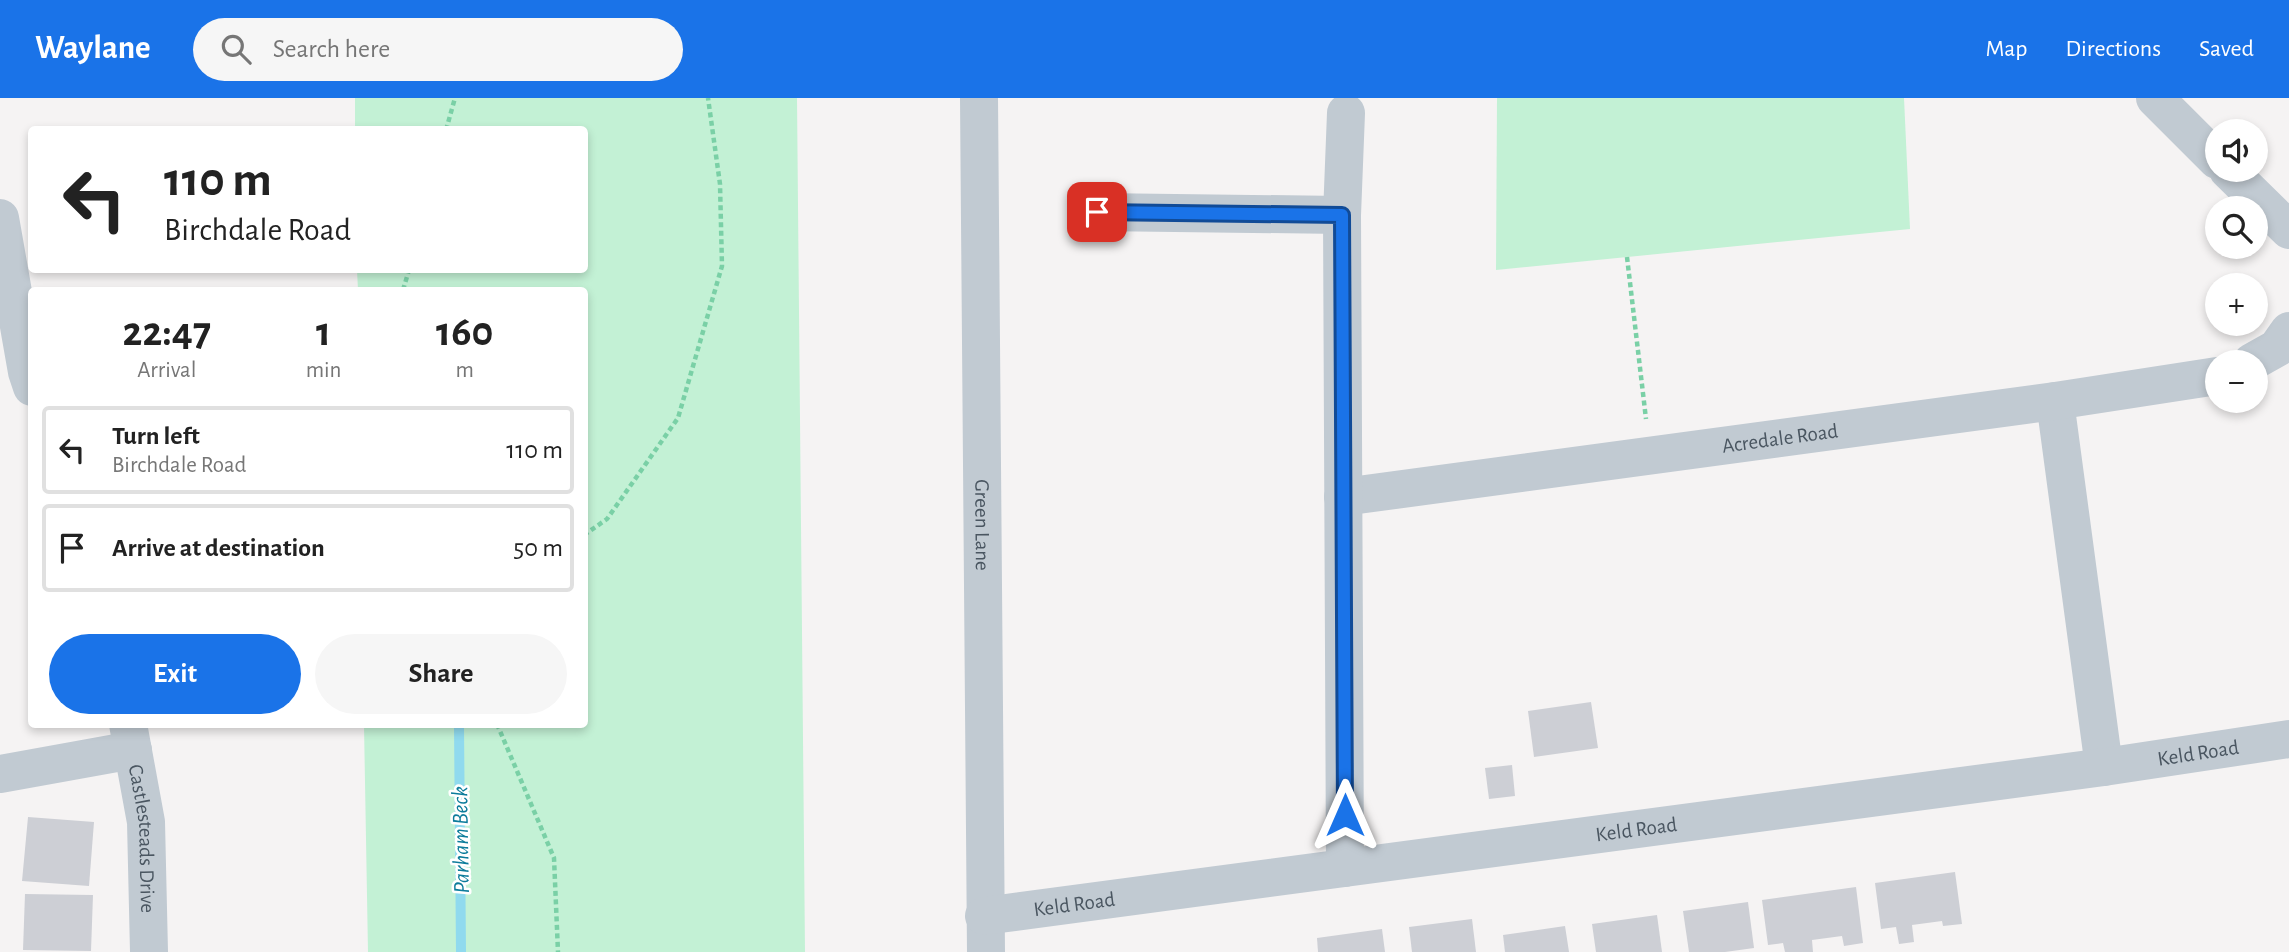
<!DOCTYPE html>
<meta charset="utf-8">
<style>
:root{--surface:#fff;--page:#f6f6f6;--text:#222;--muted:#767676;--line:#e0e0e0;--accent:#1a73e8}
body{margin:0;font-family:"Alegreya Sans",sans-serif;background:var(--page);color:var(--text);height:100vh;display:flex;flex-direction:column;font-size:26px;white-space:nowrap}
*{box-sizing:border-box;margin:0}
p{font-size:23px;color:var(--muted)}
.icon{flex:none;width:38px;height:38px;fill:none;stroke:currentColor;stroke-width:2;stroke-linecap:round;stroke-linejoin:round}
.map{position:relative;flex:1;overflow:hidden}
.drawer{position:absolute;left:28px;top:189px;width:560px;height:441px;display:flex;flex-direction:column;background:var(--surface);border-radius:7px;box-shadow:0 4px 10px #0003}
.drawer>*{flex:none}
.top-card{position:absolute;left:28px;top:28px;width:560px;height:147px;border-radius:7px;box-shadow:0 4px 10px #0003;background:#fff;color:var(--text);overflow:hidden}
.tools{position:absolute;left:2205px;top:21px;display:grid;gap:14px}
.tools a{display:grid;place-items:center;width:63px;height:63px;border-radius:50%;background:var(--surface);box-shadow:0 4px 10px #0003;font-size:35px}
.pin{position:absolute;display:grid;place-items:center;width:60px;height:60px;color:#fff;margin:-30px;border-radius:14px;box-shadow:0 4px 10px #0006}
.me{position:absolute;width:77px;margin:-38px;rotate:0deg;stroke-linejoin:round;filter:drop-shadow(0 0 5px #0008)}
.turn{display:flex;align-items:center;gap:24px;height:147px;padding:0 21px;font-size:32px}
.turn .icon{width:91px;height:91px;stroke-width:2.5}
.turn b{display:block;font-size:49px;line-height:60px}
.eta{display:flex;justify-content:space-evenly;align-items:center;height:119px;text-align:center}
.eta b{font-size:42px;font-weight:600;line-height:49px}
.button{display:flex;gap:14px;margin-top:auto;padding:14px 21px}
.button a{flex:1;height:80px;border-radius:42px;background:var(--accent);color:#fff;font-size:28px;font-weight:600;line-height:80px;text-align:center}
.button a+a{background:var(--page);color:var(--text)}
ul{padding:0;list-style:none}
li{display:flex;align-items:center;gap:21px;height:88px;margin:0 14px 10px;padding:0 7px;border:4px solid var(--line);border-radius:7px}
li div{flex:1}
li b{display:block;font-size:26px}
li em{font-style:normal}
header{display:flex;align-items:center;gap:42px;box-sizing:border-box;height:98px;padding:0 35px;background:var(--accent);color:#fff}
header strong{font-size:33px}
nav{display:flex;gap:38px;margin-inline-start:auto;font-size:24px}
.search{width:490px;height:63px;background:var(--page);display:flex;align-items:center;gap:18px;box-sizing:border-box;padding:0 24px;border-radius:38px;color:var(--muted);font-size:26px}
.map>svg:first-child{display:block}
.green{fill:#c3f1d5}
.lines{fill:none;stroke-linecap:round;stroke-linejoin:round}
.stream{stroke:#90daee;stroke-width:10}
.building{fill:#cdcfd5}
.path{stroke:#7ad0a6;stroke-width:4.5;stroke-dasharray:5 3.5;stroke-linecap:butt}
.minor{stroke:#c1cad2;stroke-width:38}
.route-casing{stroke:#114b97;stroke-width:18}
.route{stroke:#1a73e8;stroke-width:12}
.labels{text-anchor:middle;stroke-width:5;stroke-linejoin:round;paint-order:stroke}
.street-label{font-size:21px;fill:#4a5661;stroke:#fff}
.water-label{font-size:23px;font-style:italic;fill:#0c7c9b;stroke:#fff}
</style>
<header>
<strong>Waylane</strong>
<div class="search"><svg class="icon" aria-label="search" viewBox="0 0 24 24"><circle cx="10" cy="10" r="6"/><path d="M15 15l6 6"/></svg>Search here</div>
<nav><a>Map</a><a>Directions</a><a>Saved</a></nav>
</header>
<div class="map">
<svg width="2289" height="854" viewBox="0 0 2289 854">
<rect width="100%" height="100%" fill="#f5f3f3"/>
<g class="green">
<polygon points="355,0 797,0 805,854 368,854 364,627 584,626 584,192 358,192 357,172 584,172 584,32 355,31"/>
<polygon points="1497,0 1904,0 1910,131 1496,172"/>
</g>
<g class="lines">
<polyline class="stream" points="459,629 461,854"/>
</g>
<g class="building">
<polygon points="1591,604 1598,650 1534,659 1528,613"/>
<polygon points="1512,667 1515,698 1489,701 1485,670"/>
<polygon points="28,719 94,724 89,788 22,783"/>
<polygon points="1955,774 1962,826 1943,828 1942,823 1912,827 1914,844 1899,846 1896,829 1881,831 1875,785"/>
<polygon points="1856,789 1863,845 1844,848 1842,838 1812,842 1813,854 1785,854 1783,845 1768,847 1762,802"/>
<polygon points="25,796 93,797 91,853 23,852"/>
<polygon points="1748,804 1754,850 1725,854 1689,854 1683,813"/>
<polygon points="1657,817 1662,854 1596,854 1592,826"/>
<polygon points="1472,821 1476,854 1412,854 1409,829"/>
<polygon points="1565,828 1569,854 1505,854 1503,837"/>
<polygon points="1382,831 1385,854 1318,854 1317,840"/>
</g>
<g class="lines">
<g class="path">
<polyline points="446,32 455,0"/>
<polyline points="1627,159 1646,321"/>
<polyline points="403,192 409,172"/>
<polyline points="584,437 607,421 678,320 722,168 720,86 708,0"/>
<polyline points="497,626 554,760 558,854"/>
</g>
<g class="minor">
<path id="s1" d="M979,0l7,854"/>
<polyline points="2155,0 2217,62"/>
<polyline points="2228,72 2289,132"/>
<polyline points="1097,114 1342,117"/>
<polyline points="0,120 27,274 32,289"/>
<polyline points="2252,264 2277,250 2289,233"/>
<polyline points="2055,303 2104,669"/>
<path id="s2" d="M1343,399l712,-96 162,-25"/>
<path id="s3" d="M128,626l18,98 3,130"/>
<polyline points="0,676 133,652"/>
<polyline points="1345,770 1342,117 1346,15"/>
<path id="s4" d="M984,818l1120,-149 185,-28"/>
</g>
</g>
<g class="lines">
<defs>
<polyline id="route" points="1097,114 1342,117 1345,717"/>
</defs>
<use href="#route" class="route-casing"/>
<use href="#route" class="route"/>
</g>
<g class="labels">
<g class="street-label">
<text dy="7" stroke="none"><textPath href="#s2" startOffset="441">Acredale Road</textPath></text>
<text dy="7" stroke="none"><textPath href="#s1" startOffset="427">Green Lane</textPath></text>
<text dy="7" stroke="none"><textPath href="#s4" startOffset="1225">Keld Road</textPath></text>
<text dy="7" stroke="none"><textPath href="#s4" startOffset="658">Keld Road</textPath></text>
<text dy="7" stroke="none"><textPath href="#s3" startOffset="116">Castlesteads Drive</textPath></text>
<text dy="7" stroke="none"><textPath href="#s4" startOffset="91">Keld Road</textPath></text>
</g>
<g class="water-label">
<text transform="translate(460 742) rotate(-91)" y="8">Parham Beck</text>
</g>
</g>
</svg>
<div class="tools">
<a><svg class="icon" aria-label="sound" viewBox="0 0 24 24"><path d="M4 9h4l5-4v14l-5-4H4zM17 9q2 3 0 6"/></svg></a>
<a><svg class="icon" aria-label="search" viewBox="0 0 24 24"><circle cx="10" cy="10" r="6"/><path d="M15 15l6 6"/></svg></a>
<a>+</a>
<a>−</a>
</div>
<div class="pin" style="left:1097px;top:114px;background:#d93025"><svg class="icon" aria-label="arrive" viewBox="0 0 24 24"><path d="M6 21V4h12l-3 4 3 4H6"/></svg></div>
<svg class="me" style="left:1345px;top:717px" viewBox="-20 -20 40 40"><path d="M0-17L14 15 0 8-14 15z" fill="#1a73e8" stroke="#fff" stroke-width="4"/></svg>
<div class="top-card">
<div class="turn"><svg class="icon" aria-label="left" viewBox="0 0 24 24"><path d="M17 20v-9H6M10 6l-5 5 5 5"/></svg><div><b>110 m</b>Birchdale Road</div></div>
</div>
<section class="drawer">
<div class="eta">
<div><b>22:47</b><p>Arrival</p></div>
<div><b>1</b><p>min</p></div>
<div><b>160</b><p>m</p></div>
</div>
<ul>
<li><svg class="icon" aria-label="left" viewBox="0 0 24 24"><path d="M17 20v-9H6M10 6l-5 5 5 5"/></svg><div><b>Turn left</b><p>Birchdale Road</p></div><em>110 m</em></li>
<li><svg class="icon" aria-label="arrive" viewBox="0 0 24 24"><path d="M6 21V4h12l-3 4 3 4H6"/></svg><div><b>Arrive at destination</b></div><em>50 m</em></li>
</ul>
<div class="button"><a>Exit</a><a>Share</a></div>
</section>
</div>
